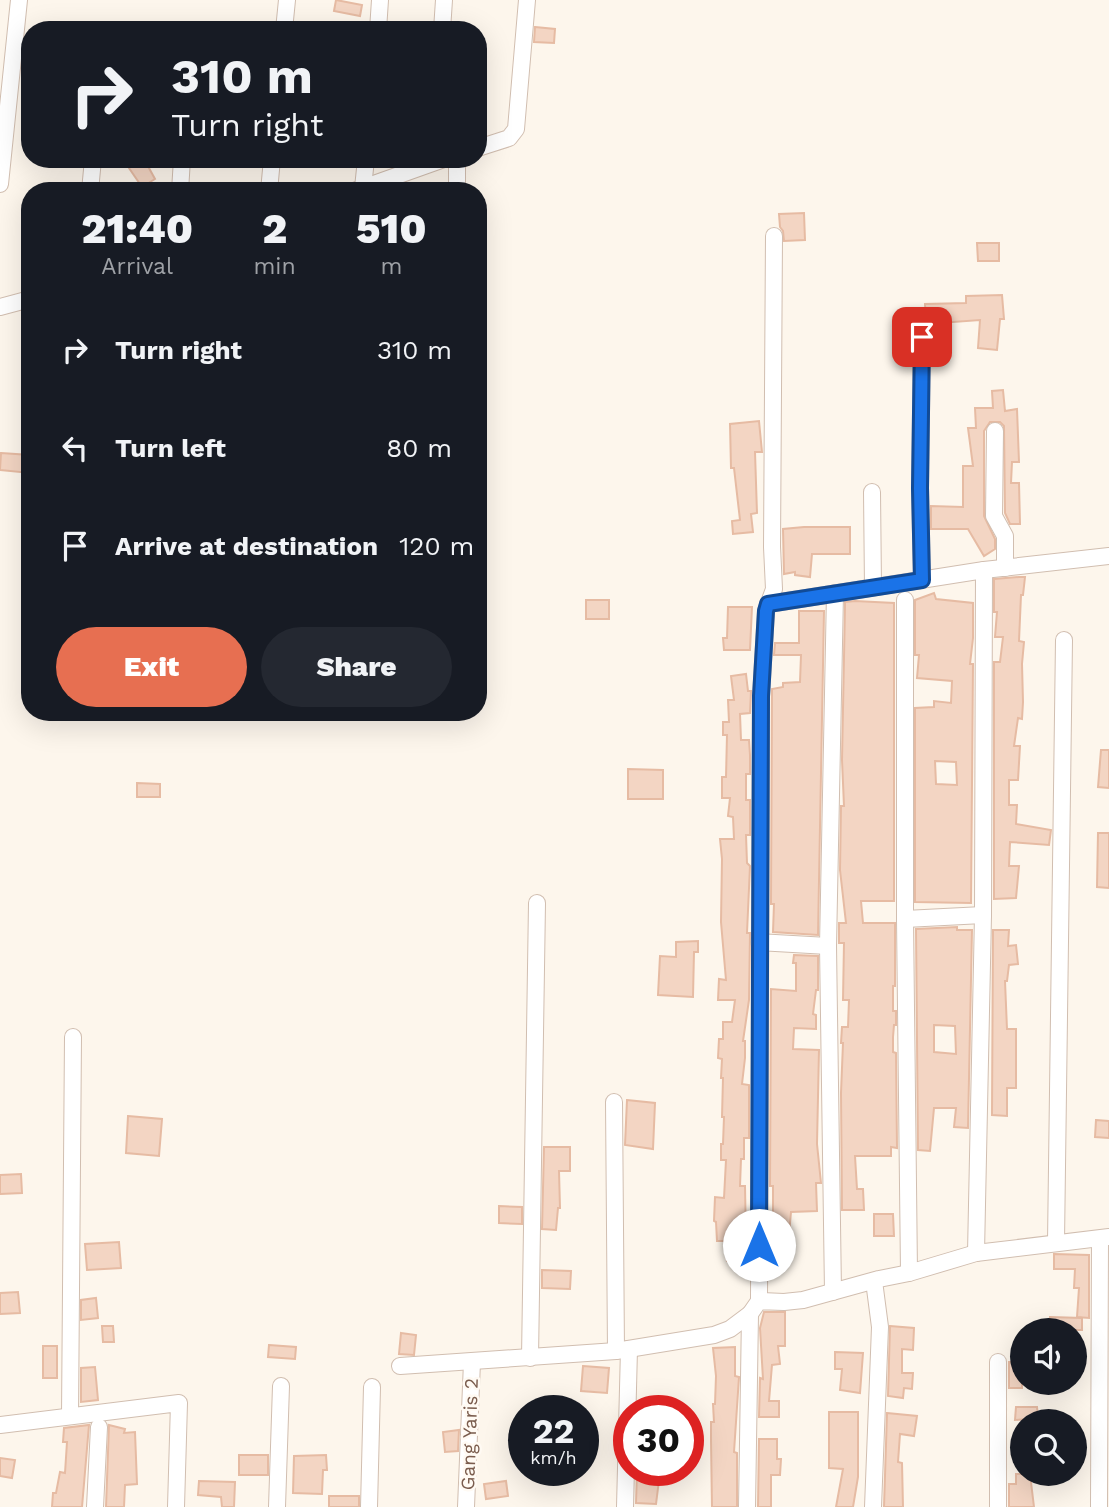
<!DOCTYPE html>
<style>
:root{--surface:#171b24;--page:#242831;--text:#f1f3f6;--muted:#9ea1a6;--accent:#e76f51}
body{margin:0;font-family:"Work Sans",sans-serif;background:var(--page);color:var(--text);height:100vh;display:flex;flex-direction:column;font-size:26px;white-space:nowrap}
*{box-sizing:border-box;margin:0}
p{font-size:23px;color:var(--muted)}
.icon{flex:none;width:38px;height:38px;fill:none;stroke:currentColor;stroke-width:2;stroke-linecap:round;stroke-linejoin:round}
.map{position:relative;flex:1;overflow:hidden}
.drawer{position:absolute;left:21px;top:182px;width:466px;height:539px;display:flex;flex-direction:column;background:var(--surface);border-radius:28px;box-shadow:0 7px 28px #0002}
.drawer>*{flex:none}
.top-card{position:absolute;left:21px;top:21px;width:466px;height:147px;border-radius:28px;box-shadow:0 7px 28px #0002;background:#171b24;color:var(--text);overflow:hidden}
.tools{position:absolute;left:1010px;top:1318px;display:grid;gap:14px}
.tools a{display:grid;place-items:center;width:77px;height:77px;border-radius:50%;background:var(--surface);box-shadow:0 7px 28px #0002;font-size:35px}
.speed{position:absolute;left:508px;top:1395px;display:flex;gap:14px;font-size:35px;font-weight:700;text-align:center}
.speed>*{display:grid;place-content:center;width:91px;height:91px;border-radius:50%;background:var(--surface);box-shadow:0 7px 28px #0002;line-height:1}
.speed small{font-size:18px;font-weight:400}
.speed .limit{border:10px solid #d22;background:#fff;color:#111}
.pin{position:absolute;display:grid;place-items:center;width:60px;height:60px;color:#fff;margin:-30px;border-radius:14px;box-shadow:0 4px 10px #0006}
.me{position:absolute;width:77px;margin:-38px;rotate:0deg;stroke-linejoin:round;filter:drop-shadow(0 0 5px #0008)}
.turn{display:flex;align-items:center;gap:24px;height:147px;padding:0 35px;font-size:32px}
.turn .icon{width:91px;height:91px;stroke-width:2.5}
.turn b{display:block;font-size:49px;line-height:60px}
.eta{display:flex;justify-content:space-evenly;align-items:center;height:119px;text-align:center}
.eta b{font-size:42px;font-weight:800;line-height:49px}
.cta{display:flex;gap:14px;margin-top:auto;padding:14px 35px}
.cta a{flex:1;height:80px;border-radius:42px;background:var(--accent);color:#fff;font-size:28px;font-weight:800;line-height:80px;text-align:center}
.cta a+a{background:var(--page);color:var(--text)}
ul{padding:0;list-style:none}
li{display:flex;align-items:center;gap:21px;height:98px;padding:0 35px}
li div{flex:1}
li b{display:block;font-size:26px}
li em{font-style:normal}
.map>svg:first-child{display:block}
.building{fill:#f3d5c3;stroke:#e6bba3;stroke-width:2;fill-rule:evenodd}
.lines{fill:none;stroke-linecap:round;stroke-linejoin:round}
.minor-casing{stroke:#d1beb0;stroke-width:18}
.minor{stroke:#fff;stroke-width:16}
.route-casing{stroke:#114b97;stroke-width:18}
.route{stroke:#1a73e8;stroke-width:12}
.labels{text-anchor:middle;stroke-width:5;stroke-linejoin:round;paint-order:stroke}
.street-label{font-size:19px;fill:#7a5c4d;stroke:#fffaf3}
</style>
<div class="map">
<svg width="1109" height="1507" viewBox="0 0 1109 1507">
<rect width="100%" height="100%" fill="#fdf6ec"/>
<g class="building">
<polygon points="336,0 362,5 360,16 334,11"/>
<polygon points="535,27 555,29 554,43 534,42"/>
<polygon points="144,159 155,179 142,187 129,168"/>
<polygon points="804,213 805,240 784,241 783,231 780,227 779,214"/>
<polygon points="977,243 999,243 999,261 978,261"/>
<polygon points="1002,295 1004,319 1000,319 997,350 978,348 980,320 926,324 925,304 966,303 966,296"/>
<polygon points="1003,390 1005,411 1017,409 1019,462 1012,462 1011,483 1019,483 1020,524 1010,524 1005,513 1004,426 1000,422 990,422 984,431 984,516 995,539 995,549 984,556 968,529 931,529 931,506 963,507 963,466 973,466 968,428 976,428 975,408 993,408 992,391"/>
<polygon points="759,421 762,452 755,452 757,513 751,514 753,532 733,534 732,521 740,520 734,468 731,468 730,424"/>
<polygon points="1,453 30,455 30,473 0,470"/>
<polygon points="804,527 850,527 850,554 812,554 810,577 795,575 795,572 784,574 783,529"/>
<polygon points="1019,577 1025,577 1023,595 1021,595 1019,641 1024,642 1022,664 1023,702 1022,719 1018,718 1014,746 1020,746 1018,780 1009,780 1009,805 1017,805 1016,824 1051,830 1049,845 1010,842 1009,866 1019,866 1016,898 994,899 994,662 1000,662 1003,637 995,637 997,612 994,612 994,579"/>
<path d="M934,593l2,6 37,4v35l-3,26h3l-2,239 -56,-1v-194l19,-1v-6l17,2 1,-22 -35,-3 2,-23h-4v-55zM935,761l21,1 1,23 -21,-1z"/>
<rect x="586" y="600" width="23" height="19"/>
<polygon points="855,601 894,603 894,901 861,901 863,923 895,923 895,986 893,986 893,1011 896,1011 896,1025 894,1025 893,1037 893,1052 896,1053 897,1148 891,1147 891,1156 855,1156 857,1189 863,1189 864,1210 842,1210 841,1093 843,1043 841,1043 842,1027 848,1027 849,1000 843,1000 844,943 839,943 839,923 846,923 840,870 841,806 844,806 842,760 845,606 845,602"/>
<polygon points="728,607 752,607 750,650 724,650 723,638 727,638"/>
<polygon points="799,611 824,611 818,935 773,932 774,904 771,904 772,689 783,687 783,683 800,682 801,655 774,655 775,643 799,643"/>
<polygon points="746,674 748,691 751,691 750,713 740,714 741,740 749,740 750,755 750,774 746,774 746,800 750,800 750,835 746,835 747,863 750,866 747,933 750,933 749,1000 743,1041 745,1041 745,1058 742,1084 749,1085 749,1138 744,1138 744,1159 741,1159 740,1186 745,1186 746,1240 742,1241 742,1261 727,1261 726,1241 717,1241 716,1222 714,1221 715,1197 724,1198 726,1160 721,1160 721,1144 723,1144 724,1117 722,1117 723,1078 721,1078 722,1059 718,1058 719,1039 723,1039 723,1022 732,1022 735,1000 718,1000 719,979 726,980 721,922 722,859 720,839 734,839 733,817 728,816 730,798 722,798 722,777 726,777 727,735 723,735 723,722 729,722 728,700 734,700 731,676"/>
<polygon points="1101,750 1109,750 1109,788 1098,787"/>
<polygon points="628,769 663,770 663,799 628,799"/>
<polygon points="137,783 160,784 160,797 137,797"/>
<polygon points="1098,833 1109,833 1109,888 1097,887"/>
<path d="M957,927v3h15l-4,198 -14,-1 2,-19h-22l-4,43 -12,-1 -2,-221zM934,1025l21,1 1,28 -22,-2z"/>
<polygon points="993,930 1009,930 1008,946 1016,945 1018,964 1009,965 1007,981 1005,981 1007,1029 1016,1029 1016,1088 1007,1088 1007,1116 992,1115"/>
<polygon points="698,941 698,952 694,952 693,997 658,995 660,956 676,957 676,942"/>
<polygon points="794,955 818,956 818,990 816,990 813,1014 816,1015 816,1029 794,1028 793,1049 819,1050 817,1144 821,1183 816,1183 817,1211 791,1212 789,1235 770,1234 770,1215 773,1215 773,1186 770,1186 771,989 796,991 796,963 793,963"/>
<polygon points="627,1100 655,1103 653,1149 625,1145"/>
<polygon points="128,1116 162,1119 159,1156 126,1153"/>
<polygon points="1096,1120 1109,1121 1109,1138 1095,1137"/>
<polygon points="544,1147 570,1147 570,1171 559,1171 560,1208 558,1208 556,1230 542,1229"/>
<polygon points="21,1174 22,1193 0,1194 0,1175"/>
<polygon points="499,1206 522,1207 522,1224 499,1223"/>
<polygon points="874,1214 893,1214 894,1236 874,1236"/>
<polygon points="119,1242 121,1268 87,1270 85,1244"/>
<polygon points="1054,1254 1089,1255 1089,1318 1077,1317 1079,1288 1074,1288 1075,1269 1054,1269"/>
<polygon points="542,1270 571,1271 570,1289 542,1288"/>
<polygon points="18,1292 20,1313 0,1314 0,1293"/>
<polygon points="96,1298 98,1318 81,1320 81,1300"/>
<polygon points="764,1312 785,1312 785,1346 778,1346 780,1364 772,1365 769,1401 779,1401 779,1417 759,1417 760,1378 763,1379 760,1328"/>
<polygon points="1050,1317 1082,1318 1082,1330 1049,1330"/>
<polygon points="102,1326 113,1326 114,1342 103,1342"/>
<polygon points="890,1326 914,1328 913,1350 902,1349 902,1373 913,1373 912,1389 904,1388 903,1398 888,1396"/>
<polygon points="401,1333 416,1335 414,1355 399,1354"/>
<polygon points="269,1345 296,1347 295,1359 268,1357"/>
<rect x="43" y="1346" width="14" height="32"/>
<polygon points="735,1347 735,1376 739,1377 734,1452 737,1453 737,1507 712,1507 711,1440 711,1422 714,1422 713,1404 715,1404 716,1376 713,1348"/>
<polygon points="835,1352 863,1353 860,1393 840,1390 842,1369 835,1369"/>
<rect x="1009" y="1362" width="13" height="26"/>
<polygon points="583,1366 609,1368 607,1393 581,1391"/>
<polygon points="95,1367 98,1400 81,1402 81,1368"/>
<polygon points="1016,1407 1037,1407 1038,1418 1015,1420"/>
<polygon points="829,1412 858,1412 858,1477 853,1507 836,1507 843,1469 829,1468"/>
<polygon points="887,1413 917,1416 914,1436 900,1434 898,1462 902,1463 903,1507 884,1507"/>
<polygon points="89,1425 82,1507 52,1507 53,1493 56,1493 60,1472 65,1473 67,1442 63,1442 64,1428"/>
<polygon points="109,1425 125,1429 124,1433 135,1432 137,1484 125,1485 124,1507 106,1507"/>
<polygon points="459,1430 458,1451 445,1452 443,1432"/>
<polygon points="759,1439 777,1439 777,1459 781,1459 780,1475 771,1475 771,1507 758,1507"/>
<rect x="239" y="1455" width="29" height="20"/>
<polygon points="326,1455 327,1470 323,1470 322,1494 293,1493 294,1456"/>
<polygon points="0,1458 15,1460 12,1478 0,1476"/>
<polygon points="637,1471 660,1472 656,1504 636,1503"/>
<polygon points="1016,1474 1030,1474 1034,1507 1009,1507 1009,1484 1016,1484"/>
<polygon points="199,1481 235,1482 234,1507 222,1507 221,1497 198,1495"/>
<polygon points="506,1481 508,1496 486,1499 484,1484"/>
<rect x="329" y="1496" width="30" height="11"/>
</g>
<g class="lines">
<defs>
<g id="minor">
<polyline points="284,30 287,0"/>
<polyline points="378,30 380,0"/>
<polyline points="442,30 444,0"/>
<polyline points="478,148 509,138 516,129 527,0"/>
<polyline points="457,159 457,191"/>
<polyline points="0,184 19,0"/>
<polyline points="363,188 366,159"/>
<polyline points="90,191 93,159"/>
<polyline points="180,191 182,159"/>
<polyline points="269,191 272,159"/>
<polyline points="354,191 444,159"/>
<polyline points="0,307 30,299"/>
<polyline points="995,431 994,516 1005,536 1005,568"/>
<polyline points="872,492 873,587"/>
<polyline points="922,580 920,488 922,337"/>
<polyline points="905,600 905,919 909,1273"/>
<polyline points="768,604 984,570 1109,556"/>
<polyline points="905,919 983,915"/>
<polyline points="759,942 828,946"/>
<polyline points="614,1102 616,1351"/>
<polyline points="1056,1242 1064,640"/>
<polyline points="976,1253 983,915 984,570"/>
<polyline points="833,1292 828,946 835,593"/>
<polyline points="759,1301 761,697 766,611 774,589 772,547 774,236"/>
<polyline points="530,1358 537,903"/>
<polyline points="400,1366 616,1351 714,1335 730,1329 750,1314"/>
<polyline points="70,1416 73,1037"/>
<polyline points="0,1425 179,1403 176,1507"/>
<polyline points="95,1507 99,1427"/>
<polyline points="277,1507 281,1386"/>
<polyline points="369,1507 372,1387"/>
<polyline points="466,1507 472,1362"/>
<polyline points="625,1507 629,1349"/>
<polyline points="747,1507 750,1314 759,1301 784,1302 803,1300 879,1279 909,1273 976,1253 1109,1237"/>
<polyline points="873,1507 880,1327 874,1281"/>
<polyline points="998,1507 998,1362"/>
<polyline points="1099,1507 1100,1239"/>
</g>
</defs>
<use href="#minor" class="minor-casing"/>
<use href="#minor" class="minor"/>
</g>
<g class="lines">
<defs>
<polyline id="route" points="759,1245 761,696 766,611 768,604 922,580 920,488 922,337"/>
</defs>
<use href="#route" class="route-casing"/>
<use href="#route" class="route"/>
</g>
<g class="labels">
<g class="street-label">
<text transform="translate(469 1434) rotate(-88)" y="7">Gang Yaris 2</text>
</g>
</g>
</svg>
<div class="tools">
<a><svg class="icon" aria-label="sound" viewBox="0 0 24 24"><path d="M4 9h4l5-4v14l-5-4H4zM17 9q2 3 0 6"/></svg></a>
<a><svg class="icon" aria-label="search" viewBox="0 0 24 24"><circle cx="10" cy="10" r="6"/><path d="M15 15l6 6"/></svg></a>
</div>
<div class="speed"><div>22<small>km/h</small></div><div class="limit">30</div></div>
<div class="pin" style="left:922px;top:337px;background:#d93025"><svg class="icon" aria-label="arrive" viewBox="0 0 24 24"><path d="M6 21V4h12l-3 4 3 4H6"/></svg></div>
<svg class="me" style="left:759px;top:1245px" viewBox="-20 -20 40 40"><circle r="19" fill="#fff"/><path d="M0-13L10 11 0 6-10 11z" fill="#1a73e8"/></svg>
<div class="top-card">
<div class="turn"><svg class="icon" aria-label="right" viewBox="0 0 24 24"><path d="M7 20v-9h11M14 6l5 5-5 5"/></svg><div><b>310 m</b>Turn right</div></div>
</div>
<section class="drawer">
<div class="eta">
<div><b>21:40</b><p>Arrival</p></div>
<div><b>2</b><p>min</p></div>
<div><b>510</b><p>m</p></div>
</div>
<ul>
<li><svg class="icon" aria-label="right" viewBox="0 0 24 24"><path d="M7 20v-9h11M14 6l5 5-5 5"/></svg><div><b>Turn right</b></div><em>310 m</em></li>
<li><svg class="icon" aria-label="left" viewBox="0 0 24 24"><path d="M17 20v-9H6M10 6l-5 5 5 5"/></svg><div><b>Turn left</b></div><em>80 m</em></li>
<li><svg class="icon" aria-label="arrive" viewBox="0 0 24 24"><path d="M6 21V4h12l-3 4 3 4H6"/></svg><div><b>Arrive at destination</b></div><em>120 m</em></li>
</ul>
<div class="cta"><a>Exit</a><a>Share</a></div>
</section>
</div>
